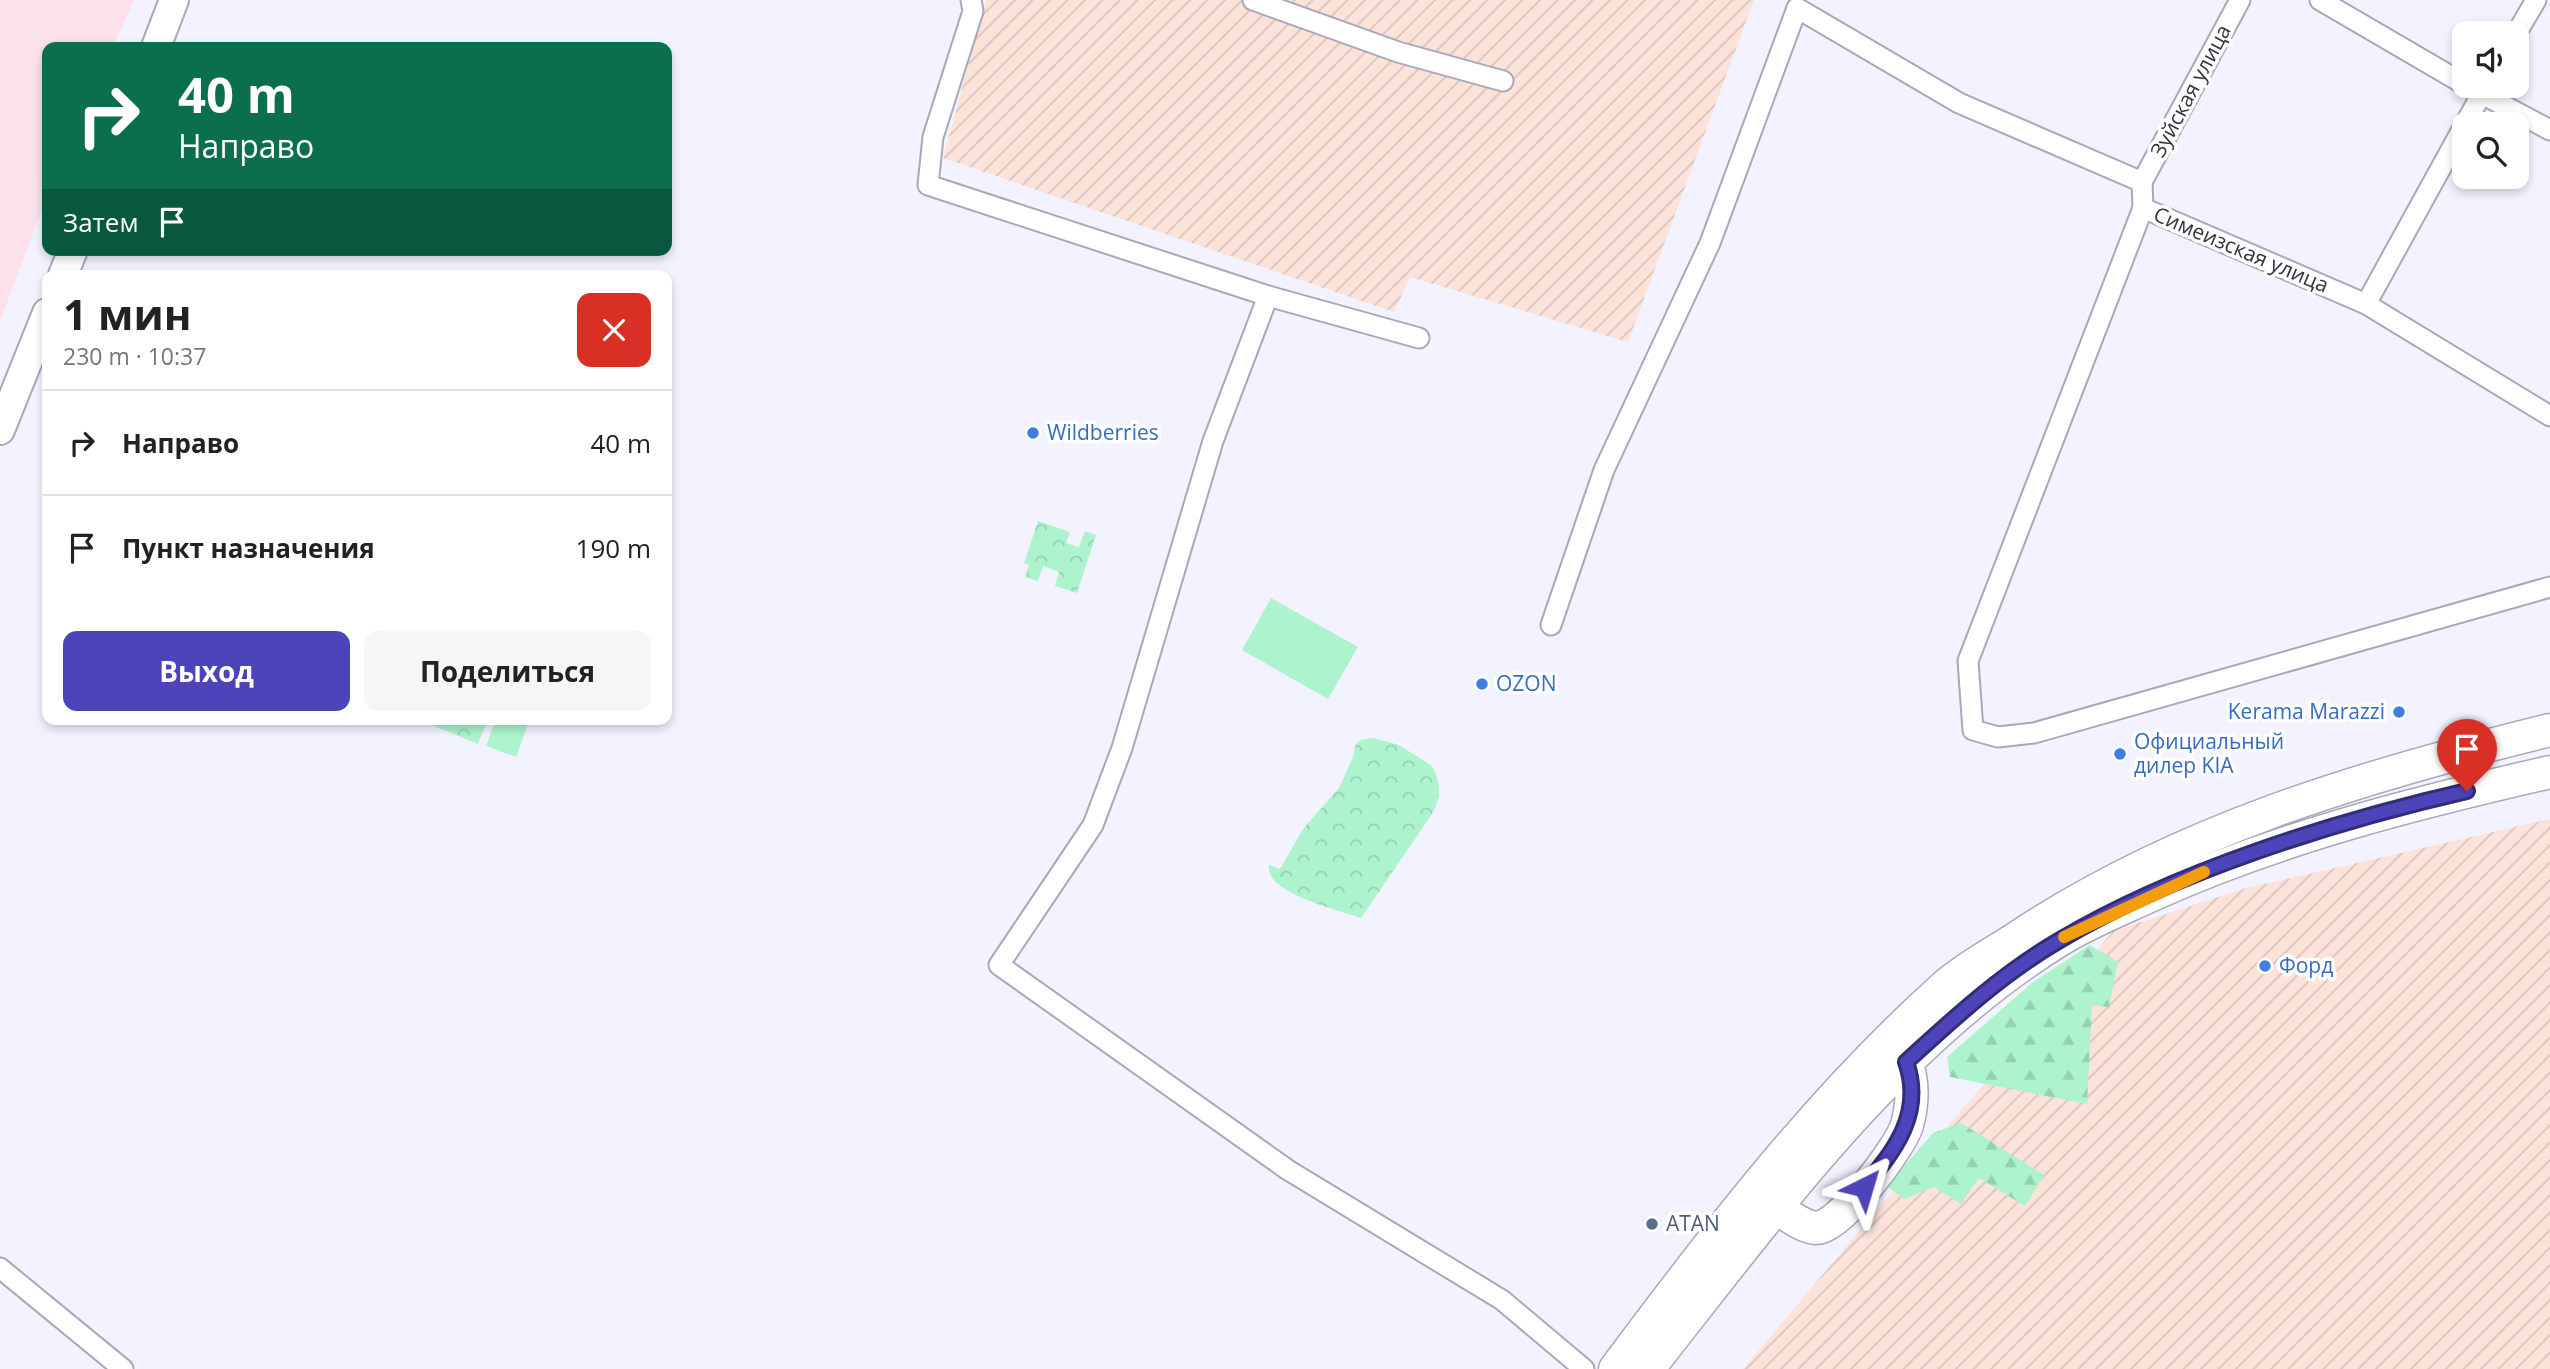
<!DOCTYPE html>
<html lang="ru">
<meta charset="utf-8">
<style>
:root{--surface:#fff;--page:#f6f6f6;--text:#222;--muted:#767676;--line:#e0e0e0;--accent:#4d44ba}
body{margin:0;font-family:"Open Sans",sans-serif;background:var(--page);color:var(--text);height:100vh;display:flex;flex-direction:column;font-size:26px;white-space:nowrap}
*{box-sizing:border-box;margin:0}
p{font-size:23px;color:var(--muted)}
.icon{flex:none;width:38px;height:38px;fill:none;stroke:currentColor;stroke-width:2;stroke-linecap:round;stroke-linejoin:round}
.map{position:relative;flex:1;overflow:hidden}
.side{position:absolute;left:42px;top:270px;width:630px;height:455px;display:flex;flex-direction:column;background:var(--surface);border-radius:14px;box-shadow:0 4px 10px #0003}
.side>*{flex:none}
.banner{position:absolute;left:42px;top:42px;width:630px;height:214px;border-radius:14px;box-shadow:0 4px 10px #0003;background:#0b6e4f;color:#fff;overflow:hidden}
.buttons{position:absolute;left:2452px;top:21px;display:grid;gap:14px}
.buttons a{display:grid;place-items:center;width:77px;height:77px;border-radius:14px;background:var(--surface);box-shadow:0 4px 10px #0003;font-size:35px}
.pin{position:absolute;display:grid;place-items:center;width:60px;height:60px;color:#fff;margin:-72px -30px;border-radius:50% 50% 50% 0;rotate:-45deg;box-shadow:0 0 7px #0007}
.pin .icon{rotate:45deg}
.me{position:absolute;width:77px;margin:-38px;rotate:40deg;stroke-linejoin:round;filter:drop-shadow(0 0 5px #0008)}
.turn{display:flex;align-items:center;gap:24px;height:147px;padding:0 21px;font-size:32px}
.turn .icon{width:91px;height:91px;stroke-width:2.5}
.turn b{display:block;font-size:49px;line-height:60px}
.then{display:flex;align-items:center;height:66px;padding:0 21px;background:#0003;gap:14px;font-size:26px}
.round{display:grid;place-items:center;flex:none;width:74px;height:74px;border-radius:14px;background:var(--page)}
.head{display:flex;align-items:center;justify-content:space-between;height:119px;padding:0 21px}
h1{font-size:42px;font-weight:700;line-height:52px}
.cta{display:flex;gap:14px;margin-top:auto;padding:14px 21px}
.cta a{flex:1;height:80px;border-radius:14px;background:var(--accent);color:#fff;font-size:28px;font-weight:700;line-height:80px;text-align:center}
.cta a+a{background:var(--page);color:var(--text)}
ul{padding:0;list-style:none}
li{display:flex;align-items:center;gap:21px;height:105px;padding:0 21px;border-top:2px solid var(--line)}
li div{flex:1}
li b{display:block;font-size:26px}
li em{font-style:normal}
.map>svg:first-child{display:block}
.industrial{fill:url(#industrial-furrows)}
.medical{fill:#fbe2ea}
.forest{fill:url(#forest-firs)}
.park{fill:url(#park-crowns)}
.pitch{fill:#adf3cd}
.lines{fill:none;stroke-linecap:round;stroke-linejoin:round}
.minor-casing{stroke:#a9a7bb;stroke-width:23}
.secondary-casing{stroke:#a9a7bb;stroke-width:32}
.primary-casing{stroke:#a9a7bb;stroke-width:35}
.minor{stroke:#fff;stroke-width:19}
.secondary{stroke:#fff;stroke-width:28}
.primary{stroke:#fff;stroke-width:32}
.route-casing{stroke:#322c79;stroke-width:18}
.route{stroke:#4d44ba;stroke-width:12}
.slow{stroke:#f59e0b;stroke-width:12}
.shop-dot{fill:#3f7fe0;stroke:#fff;stroke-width:2.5}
.service-dot{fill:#5c6f8a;stroke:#fff;stroke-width:2.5}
.labels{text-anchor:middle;stroke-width:7;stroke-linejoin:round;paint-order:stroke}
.street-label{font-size:21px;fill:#35343c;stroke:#fff}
.shop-label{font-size:21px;fill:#366cbe;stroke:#fff;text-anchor:start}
.service-label{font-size:21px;fill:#4e5e75;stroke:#fff;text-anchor:start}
</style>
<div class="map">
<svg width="2550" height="1369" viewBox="0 0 2550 1369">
<defs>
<pattern id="industrial-furrows" width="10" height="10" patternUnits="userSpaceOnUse" patternTransform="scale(1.75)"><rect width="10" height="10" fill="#fce3da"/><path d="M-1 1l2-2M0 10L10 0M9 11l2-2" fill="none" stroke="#d9c3bc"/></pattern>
<pattern id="forest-firs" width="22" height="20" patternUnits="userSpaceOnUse" patternTransform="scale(1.75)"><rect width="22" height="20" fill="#adf3cd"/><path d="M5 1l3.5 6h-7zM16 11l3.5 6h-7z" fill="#95d1b1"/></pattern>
<pattern id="park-crowns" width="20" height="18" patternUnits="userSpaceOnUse" patternTransform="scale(1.75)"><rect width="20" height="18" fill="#adf3cd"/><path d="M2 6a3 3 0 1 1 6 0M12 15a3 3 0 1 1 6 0" fill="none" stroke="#95d1b1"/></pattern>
</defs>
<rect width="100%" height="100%" fill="#f3f2ff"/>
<g class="industrial">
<polygon points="986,0 1754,0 1628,342 1410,277 1394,312 943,158"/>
<polygon points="2550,819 2550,1369 1743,1369 2113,931 2243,889"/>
</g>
<polygon class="medical" points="0,0 134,0 113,47 47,47 47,196 0,321"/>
<g class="forest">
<polygon points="2090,945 2118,962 2109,1007 2092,1005 2087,1104 1950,1077 1947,1057 2033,982"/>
<polygon points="1961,1123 2044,1175 2025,1206 1979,1178 1961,1204 1934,1187 1904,1199 1887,1186 1933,1133"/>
</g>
<g class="park">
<polygon points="1038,521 1070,532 1066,543 1079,547 1085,531 1096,535 1077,593 1055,586 1059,572 1043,566 1038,581 1025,577 1029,565 1024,563"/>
<polygon points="417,719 488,719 478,744"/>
<path d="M1373,738l26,7 33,21c9,17 10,31 0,48l-71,104c-22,-8 -97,-25 -92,-53l11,4 23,-40 36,-41 14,-31 2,-11 5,-6z"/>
</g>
<g class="pitch">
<polygon points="1271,598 1358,647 1328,699 1242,650"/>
<polygon points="496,719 530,719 516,757 486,746"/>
</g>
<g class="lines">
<defs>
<g id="minor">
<polyline points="971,0 973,11 933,137 928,185 1268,296 1213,441 1122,748 1093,825 999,965 1288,1170 1502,1300 1584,1369"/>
<polyline points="1253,0 1398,52 1503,81"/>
<polyline points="2320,0 2464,84"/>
<polyline points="2516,34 2536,0"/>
<polyline points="2467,86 2550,130"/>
<polyline points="2465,124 2486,86"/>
<polyline points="2142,182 2240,0"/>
<polyline points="2143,208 1968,661 1973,730 1998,737 2034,733 2550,587"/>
<polyline points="1268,296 1419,338"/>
<polyline points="2366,304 2464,126"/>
<polyline points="1551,625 1604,470 1710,243 1797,8 1959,103 2142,182 2143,208 2366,304 2550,416"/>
<polyline points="0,1268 123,1369"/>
</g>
<g id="secondary">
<polyline points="156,47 174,0"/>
<polyline points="63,275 73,250"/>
<polyline points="0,430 47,313"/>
</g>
<g id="primary">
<path d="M1761,1194c14,11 36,32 55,34 23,1 84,-80 91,-103 6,-22 7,-42 -1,-63"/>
<path d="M1615,1369c100,-134 204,-270 329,-382 20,-18 46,-32 68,-46 162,-109 350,-165 538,-211"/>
<path d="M1648,1369c119,-150 245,-326 410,-428 30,-19 64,-32 96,-47 127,-57 261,-91 396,-122"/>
</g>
</defs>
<use href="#minor" class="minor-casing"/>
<use href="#secondary" class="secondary-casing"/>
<use href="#primary" class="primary-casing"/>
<use href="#minor" class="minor"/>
<use href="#secondary" class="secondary"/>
<use href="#primary" class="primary"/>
</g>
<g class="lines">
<defs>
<path id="route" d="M1864,1187c31,-37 60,-74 42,-125 48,-44 97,-89 154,-122 116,-69 276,-119 407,-149"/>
</defs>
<use href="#route" class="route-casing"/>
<use href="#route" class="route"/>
<polyline class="slow" points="2064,937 2204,872"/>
</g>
<g class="shop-dot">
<circle cx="1033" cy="433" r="7"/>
<circle cx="1482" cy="684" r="7"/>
<circle cx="2399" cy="712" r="7"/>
<circle cx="2120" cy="754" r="7"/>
<circle cx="2265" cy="966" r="7"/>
</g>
<circle class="service-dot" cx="1652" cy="1224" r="7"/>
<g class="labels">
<g class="street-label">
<text transform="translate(2191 91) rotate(-62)" y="7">Зуйская улица</text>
<text transform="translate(2241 250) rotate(23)" y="7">Симеизская улица</text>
</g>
<g class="shop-label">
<text x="1047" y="440">Wildberries</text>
<text x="1496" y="691">OZON</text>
<text x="2385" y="719" text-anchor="end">Kerama Marazzi</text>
<text x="2134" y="749">Официальный<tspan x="2134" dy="24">дилер KIA</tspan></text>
<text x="2279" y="973">Форд</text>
</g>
<g class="service-label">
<text x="1666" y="1231">ATAN</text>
</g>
</g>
</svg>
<div class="buttons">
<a><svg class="icon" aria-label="sound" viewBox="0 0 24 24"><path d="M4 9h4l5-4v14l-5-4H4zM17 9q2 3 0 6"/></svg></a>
<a><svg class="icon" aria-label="search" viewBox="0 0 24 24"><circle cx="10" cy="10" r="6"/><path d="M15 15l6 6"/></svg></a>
</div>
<div class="pin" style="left:2467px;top:791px;background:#d93025"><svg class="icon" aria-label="arrive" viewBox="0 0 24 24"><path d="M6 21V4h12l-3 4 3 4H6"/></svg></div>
<svg class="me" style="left:1864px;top:1187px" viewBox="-20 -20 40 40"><path d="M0-17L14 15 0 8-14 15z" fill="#4d44ba" stroke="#fff" stroke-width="4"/></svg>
<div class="banner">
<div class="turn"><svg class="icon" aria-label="right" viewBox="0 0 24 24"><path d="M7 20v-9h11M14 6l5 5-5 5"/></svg><div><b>40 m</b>Направо</div></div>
<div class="then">Затем<svg class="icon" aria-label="arrive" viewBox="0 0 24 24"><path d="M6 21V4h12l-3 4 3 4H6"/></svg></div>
</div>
<section class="side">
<div class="head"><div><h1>1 мин</h1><p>230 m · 10:37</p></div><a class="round" style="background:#d93025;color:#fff"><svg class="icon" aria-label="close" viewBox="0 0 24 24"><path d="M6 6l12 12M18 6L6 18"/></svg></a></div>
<ul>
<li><svg class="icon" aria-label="right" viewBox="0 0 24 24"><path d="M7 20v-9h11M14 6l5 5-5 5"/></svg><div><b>Направо</b></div><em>40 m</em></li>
<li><svg class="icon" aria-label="arrive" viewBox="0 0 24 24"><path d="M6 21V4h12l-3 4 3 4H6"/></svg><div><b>Пункт назначения</b></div><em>190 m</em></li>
</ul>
<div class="cta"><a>Выход</a><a>Поделиться</a></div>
</section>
</div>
